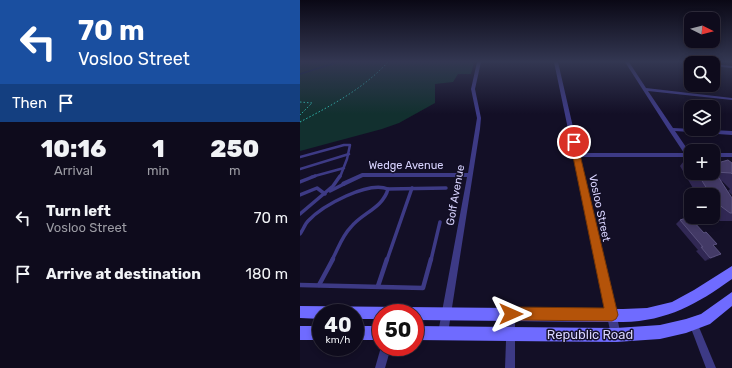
<!DOCTYPE html>
<meta charset="utf-8">
<style>
:root{--surface:#0e0b1c;--page:#171425;--text:#f1f3f6;--muted:#9b9ba3;--line:#2e2b3b}
body{margin:0;font-family:Rubik,sans-serif;background:var(--page);color:var(--text);height:100vh;display:flex;flex-direction:column;font-size:15px;white-space:nowrap}
*{box-sizing:border-box;margin:0}
p{font-size:13px;color:var(--muted)}
.icon{flex:none;width:22px;height:22px;fill:none;stroke:currentColor;stroke-width:2;stroke-linecap:round;stroke-linejoin:round}
.map{position:relative;flex:1;overflow:hidden}
.drawer{display:flex;flex-direction:column;background:var(--surface);width:300px}
.drawer>*{flex:none}
.top-card{background:#1a4fa0;color:#fff;overflow:hidden}
.needle{width:26px;rotate:96deg}
.controls{position:absolute;left:384px;top:12px;display:grid;gap:8px}
.controls a{display:grid;place-items:center;width:36px;height:36px;border-radius:8px;background:var(--surface);box-shadow:0 2px 6px #0003,0 0 0 1px var(--line);font-size:20px}
.speed{position:absolute;left:12px;top:304px;display:flex;gap:8px;font-size:20px;font-weight:700;text-align:center}
.speed>*{display:grid;place-content:center;width:52px;height:52px;border-radius:50%;background:var(--surface);box-shadow:0 2px 6px #0003,0 0 0 1px var(--line);line-height:1}
.speed small{font-size:10px;font-weight:400}
.speed .limit{border:6px solid #d22;background:#fff;color:#111}
.pin{position:absolute;display:grid;place-items:center;width:34px;height:34px;color:#fff;margin:-17px;border:2px solid #fff;border-radius:50%;box-shadow:0 1px 4px #0007}
.me{position:absolute;width:44px;margin:-22px;rotate:90deg;stroke-linejoin:round;filter:drop-shadow(0 0 3px #0008)}
.turn{display:flex;align-items:center;gap:14px;height:84px;padding:0 12px;font-size:18px}
.turn .icon{width:52px;height:52px;stroke-width:2.5}
.turn b{display:block;font-size:28px;line-height:34px}
.then{display:flex;align-items:center;height:38px;padding:0 12px;background:#0003;gap:8px;font-size:15px}
.eta{display:flex;justify-content:space-evenly;align-items:center;height:68px;text-align:center}
.eta b{font-size:24px;font-weight:800;line-height:28px}
ul{padding:0;list-style:none}
li{display:flex;align-items:center;gap:12px;height:56px;padding:0 12px}
li div{flex:1}
li b{display:block;font-size:15px}
li em{font-style:normal}
main{display:flex;flex:1;min-height:0}
.map>svg:first-child{display:block}
.green{fill:#12302f}
.lines{fill:none;stroke-linecap:round;stroke-linejoin:round}
.stream{stroke:#0c2248;stroke-width:1.5}
.path{stroke:#2fb8b0;stroke-width:1;stroke-dasharray:1.5 2;stroke-linecap:butt}
.lane-far2{stroke:#3d3a85;stroke-width:2.5}
.lane-far1{stroke:#3d3a85;stroke-width:3.5}
.lane{stroke:#3d3a85;stroke-width:4.5}
.street{fill:#3d3a85;fill-rule:evenodd}
.secondary{fill:#6f6bff;fill-rule:evenodd}
.wall{fill:#312854}
.shaded-wall{fill:#1d163a}
.building{fill:#433a66;stroke:#5a527e}
.route{fill:#b45309;stroke:#753606}
.labels{text-anchor:middle;stroke-width:3;stroke-linejoin:round;paint-order:stroke}
.street-label{font-size:11px;fill:#d9d4ff;stroke:#130f26}
.near-street-label{font-size:13px;fill:#d9d4ff;stroke:#130f26}
</style>
<main>
<section class="drawer">
<div class="top-card">
<div class="turn"><svg class="icon" aria-label="left" viewBox="0 0 24 24"><path d="M17 20v-9H6M10 6l-5 5 5 5"/></svg><div><b>70 m</b>Vosloo Street</div></div>
<div class="then">Then<svg class="icon" aria-label="arrive" viewBox="0 0 24 24"><path d="M6 21V4h12l-3 4 3 4H6"/></svg></div>
</div>
<div class="eta">
<div><b>10:16</b><p>Arrival</p></div>
<div><b>1</b><p>min</p></div>
<div><b>250</b><p>m</p></div>
</div>
<ul>
<li><svg class="icon" aria-label="left" viewBox="0 0 24 24"><path d="M17 20v-9H6M10 6l-5 5 5 5"/></svg><div><b>Turn left</b><p>Vosloo Street</p></div><em>70 m</em></li>
<li><svg class="icon" aria-label="arrive" viewBox="0 0 24 24"><path d="M6 21V4h12l-3 4 3 4H6"/></svg><div><b>Arrive at destination</b></div><em>180 m</em></li>
</ul>
</section>
<div class="map">
<svg width="432" height="368" viewBox="0 0 432 368">
<rect width="100%" height="100%" fill="#130f26"/>
<polygon class="green" points="0,62 174,62 171,74 158,74 153,82 135,84 135,103 99,123 82,129 0,151"/>
<g class="lines">
<polyline class="stream" points="0,74 38,62"/>
<g class="path">
<polyline points="0,102 12,103 0,115"/>
<path d="M0,122c32,-17 63,-33 88,-60"/>
</g>
<g class="lane-far2">
<polyline points="0,157 44,145 50,145 47,159 40,177"/>
<polyline points="0,169 49,154"/>
<polyline points="11,177 44,168"/>
</g>
<g class="lane-far1">
<polyline points="0,182 15,176"/>
<polyline points="88,189 146,188"/>
<polyline points="30,191 44,184"/>
<polyline points="0,195 17,188 25,194"/>
<polyline points="0,214 33,186 40,176"/>
<path d="M0,234c3,-4 5,-10 8,-13 15,-16 60,-40 80,-32 -5,19 -26,24 -37,38 -9,9 -13,22 -19,33"/>
<polyline points="87,260 112,188"/>
<polyline points="131,260 140,222"/>
</g>
<g class="lane">
<polyline points="0,285 123,288 131,259"/>
<polyline points="19,285 33,259"/>
<polyline points="78,286 87,259"/>
</g>
<g class="street">
<polygon points="177,62 181,62 175,89 181,118 180,129 148,333 146,336 143,338 140,336 138,333 167,177 63,177 44,186 42,186 41,184 42,182 62,173 168,173 177,118 171,89"/>
<polygon points="254,62 258,62 279,153 384,153 368,129 325,62 329,62 346,88 432,98 432,100 348,91 373,128 432,131 432,135 375,131 390,153 391,153 391,157 280,157 321,335 319,338 316,340 313,338 311,335"/>
<polygon points="393,62 403,62 404,63"/>
<polygon points="413,64 432,66 432,68 413,66"/>
<rect x="413" y="153" width="19" height="4"/>
<polygon points="211,310 214,311 215,314 215,368 205,368 207,314 208,311"/>
<polygon points="393,319 396,320 416,368 406,368 389,323 390,320"/>
<polygon points="81,347 91,347 85,368 75,368"/>
</g>
<g class="secondary">
<path d="M432,266v13c-35,25 -64,42 -109,43l-208,-2v-7h-34v6h-26v-6h-34v6l-21,-1v-12l323,3 24,-1 25,-6 22,-12z"/>
<polygon points="432,292 432,306 410,324 386,333 360,339 316,342 115,340 115,326 316,328 360,325 386,319 401,314"/>
<rect x="0" y="326" width="21" height="14"/>
<rect x="55" y="326" width="26" height="14"/>
</g>
</g>
<g class="wall">
<polygon points="387,157 391,158 391,173 413,173 432,163 432,195 428,191 430,189 422,181 421,181 432,198 432,221 420,221 413,215 413,195 397,195 380,166"/>
<polygon points="380,220 414,246 415,257 405,261 396,251 398,250 376,224"/>
</g>
<polygon class="shaded-wall" points="421,254 415,257 405,261 410,258"/>
<g class="building">
<polygon points="387,157 391,158 391,164"/>
<polygon points="428,160 432,163 432,174 431,173 415,172 432,198 432,213 430,213 414,201 413,199 413,195 411,195 397,173 413,173 413,162 421,162"/>
<polygon points="386,218 390,222 393,221 404,233 406,232 417,244 413,245 421,254 410,258 401,247 403,247 380,220"/>
</g>
<linearGradient id="sky" x2="0" y2="1"><stop stop-color="#0a0815"/><stop offset="0.54" stop-color="#333752"/><stop offset="1" stop-color="#333752" stop-opacity="0"/></linearGradient>
<rect width="432" height="114" fill="url(#sky)"/>
<polygon class="route" points="274,139 277,142 318,315 316,319 312,321 211,320 206,318 204,314 206,309 211,307 304,308 270,142"/>
<g class="labels">
<g class="street-label">
<text x="106" y="169">Wedge Avenue</text>
<text transform="translate(155 195) rotate(-80)" y="4">Golf Avenue</text>
<text transform="translate(300 208) rotate(78)" y="4">Vosloo Street</text>
</g>
<g class="near-street-label">
<text x="290" y="339">Republic Road</text>
</g>
</g>
</svg>
<div class="controls">
<a><svg class="needle" viewBox="-14 -14 28 28"><path d="M0-13l5 13h-10z" fill="#e53935"/><path d="M0 13l5-13h-10z" fill="#9b9ba3"/></svg></a>
<a><svg class="icon" aria-label="search" viewBox="0 0 24 24"><circle cx="10" cy="10" r="6"/><path d="M15 15l6 6"/></svg></a>
<a><svg class="icon" aria-label="layers" viewBox="0 0 24 24"><path d="M12 4l9 5-9 5-9-5zM3 14l9 5 9-5"/></svg></a>
<a>+</a>
<a>−</a>
</div>
<div class="speed"><div>40<small>km/h</small></div><div class="limit">50</div></div>
<div class="pin" style="left:274px;top:142px;background:#d93025"><svg class="icon" aria-label="arrive" viewBox="0 0 24 24"><path d="M6 21V4h12l-3 4 3 4H6"/></svg></div>
<svg class="me" style="left:211px;top:314px" viewBox="-20 -20 40 40"><path d="M0-17L14 15 0 8-14 15z" fill="#b45309" stroke="#fff" stroke-width="4"/></svg>
</div>
</main>
